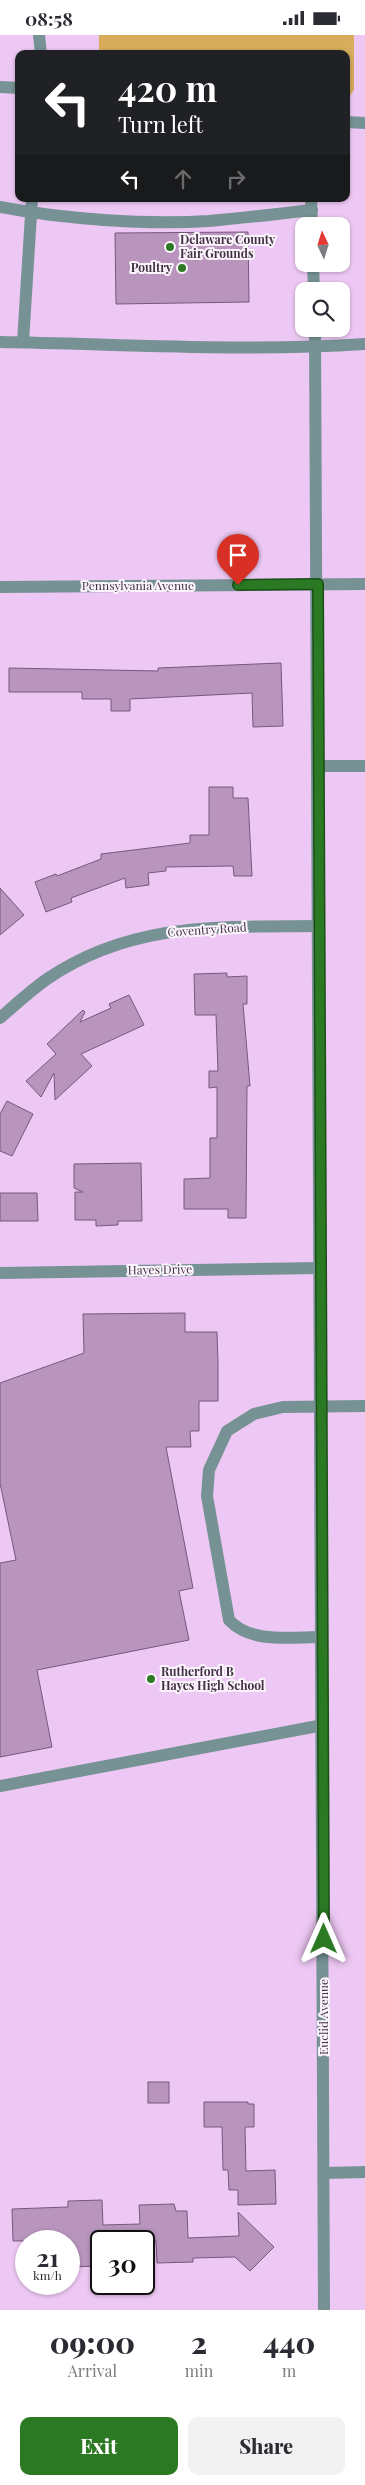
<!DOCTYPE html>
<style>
:root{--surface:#fff;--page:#f2f2f3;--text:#2b2b33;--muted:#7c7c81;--accent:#2b7a23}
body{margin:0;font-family:"Playfair Display",serif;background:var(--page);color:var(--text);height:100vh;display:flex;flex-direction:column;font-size:19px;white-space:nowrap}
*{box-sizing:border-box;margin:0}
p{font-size:16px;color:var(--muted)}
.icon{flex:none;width:28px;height:28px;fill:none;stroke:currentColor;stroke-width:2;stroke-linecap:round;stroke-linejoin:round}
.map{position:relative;height:2275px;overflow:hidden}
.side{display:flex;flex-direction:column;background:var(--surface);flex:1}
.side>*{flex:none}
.hud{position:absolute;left:15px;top:15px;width:335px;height:152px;border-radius:10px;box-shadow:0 1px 4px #0004;background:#202124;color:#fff;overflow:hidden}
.needle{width:32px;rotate:356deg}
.buttons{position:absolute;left:295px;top:182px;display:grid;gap:10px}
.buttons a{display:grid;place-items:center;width:55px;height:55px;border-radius:10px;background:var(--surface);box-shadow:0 1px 4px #0004;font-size:25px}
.speed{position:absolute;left:15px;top:2195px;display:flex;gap:10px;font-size:25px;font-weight:700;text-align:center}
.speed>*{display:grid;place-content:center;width:65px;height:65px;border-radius:50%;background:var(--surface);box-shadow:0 1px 4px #0004;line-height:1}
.speed small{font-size:12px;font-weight:400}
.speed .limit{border:2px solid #111;border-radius:8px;background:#fff;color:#111}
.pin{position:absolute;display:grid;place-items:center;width:42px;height:42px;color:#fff;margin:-51px -21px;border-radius:50% 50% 50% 0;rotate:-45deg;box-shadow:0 0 5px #0007}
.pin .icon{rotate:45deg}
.me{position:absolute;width:55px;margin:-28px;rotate:0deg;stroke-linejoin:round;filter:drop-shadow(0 0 4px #0008)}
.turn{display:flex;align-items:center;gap:18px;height:105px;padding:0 20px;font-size:22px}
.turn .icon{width:65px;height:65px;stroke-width:2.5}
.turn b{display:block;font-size:35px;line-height:42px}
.lanes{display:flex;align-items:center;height:48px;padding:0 20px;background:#0003;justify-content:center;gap:25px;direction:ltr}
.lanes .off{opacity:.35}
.eta{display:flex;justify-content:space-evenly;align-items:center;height:85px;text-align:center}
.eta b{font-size:30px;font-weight:800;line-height:35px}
.primary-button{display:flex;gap:10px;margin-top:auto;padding:10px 20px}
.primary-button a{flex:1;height:58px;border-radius:10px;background:var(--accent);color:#fff;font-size:20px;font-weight:800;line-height:58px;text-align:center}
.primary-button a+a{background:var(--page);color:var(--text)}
.status{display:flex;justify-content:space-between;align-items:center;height:35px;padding:0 25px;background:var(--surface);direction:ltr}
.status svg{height:14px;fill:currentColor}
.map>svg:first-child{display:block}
.green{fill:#d7ad5c}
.building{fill:#b995be;stroke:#78577d}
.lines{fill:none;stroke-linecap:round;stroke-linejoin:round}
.minor{stroke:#769294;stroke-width:12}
.route-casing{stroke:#1c4f17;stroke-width:12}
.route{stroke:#2b7a23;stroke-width:9}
.poi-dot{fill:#2b7a23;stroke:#fdf5fe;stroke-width:2}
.labels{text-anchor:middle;stroke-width:4;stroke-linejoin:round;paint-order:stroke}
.poi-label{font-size:12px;font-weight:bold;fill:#413243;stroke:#fdf5fe;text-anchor:start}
.street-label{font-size:12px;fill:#413243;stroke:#fdf5fe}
</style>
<div class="status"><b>08:58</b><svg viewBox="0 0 49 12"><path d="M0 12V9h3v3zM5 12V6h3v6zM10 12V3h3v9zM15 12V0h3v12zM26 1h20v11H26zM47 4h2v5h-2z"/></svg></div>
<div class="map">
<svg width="365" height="2275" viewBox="0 0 365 2275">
<rect width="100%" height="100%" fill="#eec8f4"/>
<polygon class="green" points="99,0 354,0 354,55 346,66 346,19 99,19"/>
<g class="building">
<polygon points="248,197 249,267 116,269 115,198"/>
<polygon points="281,628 283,691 253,692 252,658 130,664 130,676 111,676 111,664 82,664 82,657 9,657 9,633 158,636 158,633"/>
<polygon points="209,752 233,752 233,763 248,763 252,841 234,841 233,831 166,832 166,836 148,838 149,850 126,853 125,843 71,863 72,867 46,877 35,847 56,839 57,841 101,824 101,819 190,808 190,800 209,800"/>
<polygon points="0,853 24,880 0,900"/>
<polygon points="227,938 227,942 247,941 247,969 243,969 250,1051 247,1051 246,1183 228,1183 228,1174 184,1174 184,1144 210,1143 210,1103 217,1103 217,1052 209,1053 209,1036 218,1036 216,980 195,980 194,939"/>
<polygon points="129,960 144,990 81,1019 92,1031 55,1065 54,1038 41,1062 26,1046 56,1019 47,1009 83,975 85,977 80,987 111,973 109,969"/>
<polygon points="7,1066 33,1079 12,1121 0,1116 0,1079"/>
<polygon points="141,1128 142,1186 118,1186 118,1190 96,1191 96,1185 75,1185 75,1157 83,1157 74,1153 74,1129"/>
<polygon points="0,1158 37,1158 38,1186 0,1186"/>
<polygon points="185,1278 185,1297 217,1297 218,1328 218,1366 199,1366 199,1396 190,1396 191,1412 166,1412 193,1553 179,1556 189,1605 37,1635 52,1712 0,1722 0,1528 16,1525 0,1448 0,1348 84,1318 83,1279"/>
<rect x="148" y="2047" width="21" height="21"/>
<polygon points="204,2067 248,2067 248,2069 254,2069 254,2092 245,2092 246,2136 275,2135 276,2169 238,2170 238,2155 229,2155 228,2135 223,2135 222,2092 204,2092"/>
<polygon points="102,2165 103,2190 140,2189 139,2170 174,2169 176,2176 187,2176 188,2203 239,2201 238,2177 274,2212 250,2236 235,2222 193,2223 193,2227 157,2228 156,2206 93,2206 94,2231 76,2232 76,2224 69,2224 69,2206 13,2206 12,2174 68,2172 68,2166"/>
</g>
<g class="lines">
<g class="minor">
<polyline points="39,0 41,19"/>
<polyline points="0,52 19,53"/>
<polyline points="346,87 365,88"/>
<polyline points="311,164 312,191"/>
<path d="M0,172c62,12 146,18 209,14 34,-3 69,-7 103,-11"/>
<polyline points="313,229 314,256"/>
<polyline points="315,294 324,2275"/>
<path d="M0,307c121,2 244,10 365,2"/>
<polyline points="23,307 32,164"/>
<polyline points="0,552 365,549"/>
<polyline points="318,731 365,731"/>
<path d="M0,983c15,-13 30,-27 47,-39 85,-58 174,-52 272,-53"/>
<polyline points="0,1238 321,1233"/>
<path d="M322,1602c-30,0 -71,7 -93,-17l-22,-124 2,-26 18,-39 27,-17 29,-7 82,-1"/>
<polyline points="0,1751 323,1690"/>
<polyline points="325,2138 365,2137"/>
</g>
</g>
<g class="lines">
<defs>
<polyline id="route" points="238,550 318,549 324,1904"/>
</defs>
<use href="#route" class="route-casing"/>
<use href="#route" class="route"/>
</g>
<g class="poi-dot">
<circle cx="170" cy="212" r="5"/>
<circle cx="182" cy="233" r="5"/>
<circle cx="151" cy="1644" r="5"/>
</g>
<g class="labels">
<g class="poi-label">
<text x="180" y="209">Delaware County<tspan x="180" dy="14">Fair Grounds</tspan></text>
<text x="172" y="237" text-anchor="end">Poultry</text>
<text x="161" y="1641">Rutherford B<tspan x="161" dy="14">Hayes High School</tspan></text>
</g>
<g class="street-label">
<text x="138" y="555">Pennsylvania Avenue</text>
<text transform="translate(207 895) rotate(-4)" y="4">Coventry Road</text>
<text transform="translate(160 1235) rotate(-1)" y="4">Hayes Drive</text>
<text transform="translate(324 1982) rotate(-90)" y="4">Euclid Avenue</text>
</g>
</g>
</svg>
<div class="buttons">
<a><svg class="needle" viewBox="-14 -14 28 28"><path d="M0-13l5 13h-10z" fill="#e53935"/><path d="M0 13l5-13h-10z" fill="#7c7c81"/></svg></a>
<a><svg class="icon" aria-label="search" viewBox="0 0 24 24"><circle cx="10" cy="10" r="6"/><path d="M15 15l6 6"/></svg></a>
</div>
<div class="speed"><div>21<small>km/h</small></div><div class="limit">30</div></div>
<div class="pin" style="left:238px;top:550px;background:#d93025"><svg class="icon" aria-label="arrive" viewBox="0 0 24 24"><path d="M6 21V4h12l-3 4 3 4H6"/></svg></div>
<svg class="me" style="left:324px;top:1904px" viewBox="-20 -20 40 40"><path d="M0-17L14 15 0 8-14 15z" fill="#2b7a23" stroke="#fff" stroke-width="4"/></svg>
<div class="hud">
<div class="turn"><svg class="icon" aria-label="left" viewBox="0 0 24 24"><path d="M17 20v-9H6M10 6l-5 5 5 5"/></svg><div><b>420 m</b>Turn left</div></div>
<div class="lanes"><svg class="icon" aria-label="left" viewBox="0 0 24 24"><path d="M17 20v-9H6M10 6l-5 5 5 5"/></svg><svg class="icon off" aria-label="ahead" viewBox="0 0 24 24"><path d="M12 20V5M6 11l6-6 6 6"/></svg><svg class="icon off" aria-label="right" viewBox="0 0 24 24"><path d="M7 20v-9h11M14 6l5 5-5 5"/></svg></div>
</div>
</div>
<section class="side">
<div class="eta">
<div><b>09:00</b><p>Arrival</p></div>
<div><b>2</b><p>min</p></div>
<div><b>440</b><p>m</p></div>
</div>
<div class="primary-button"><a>Exit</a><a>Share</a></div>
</section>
